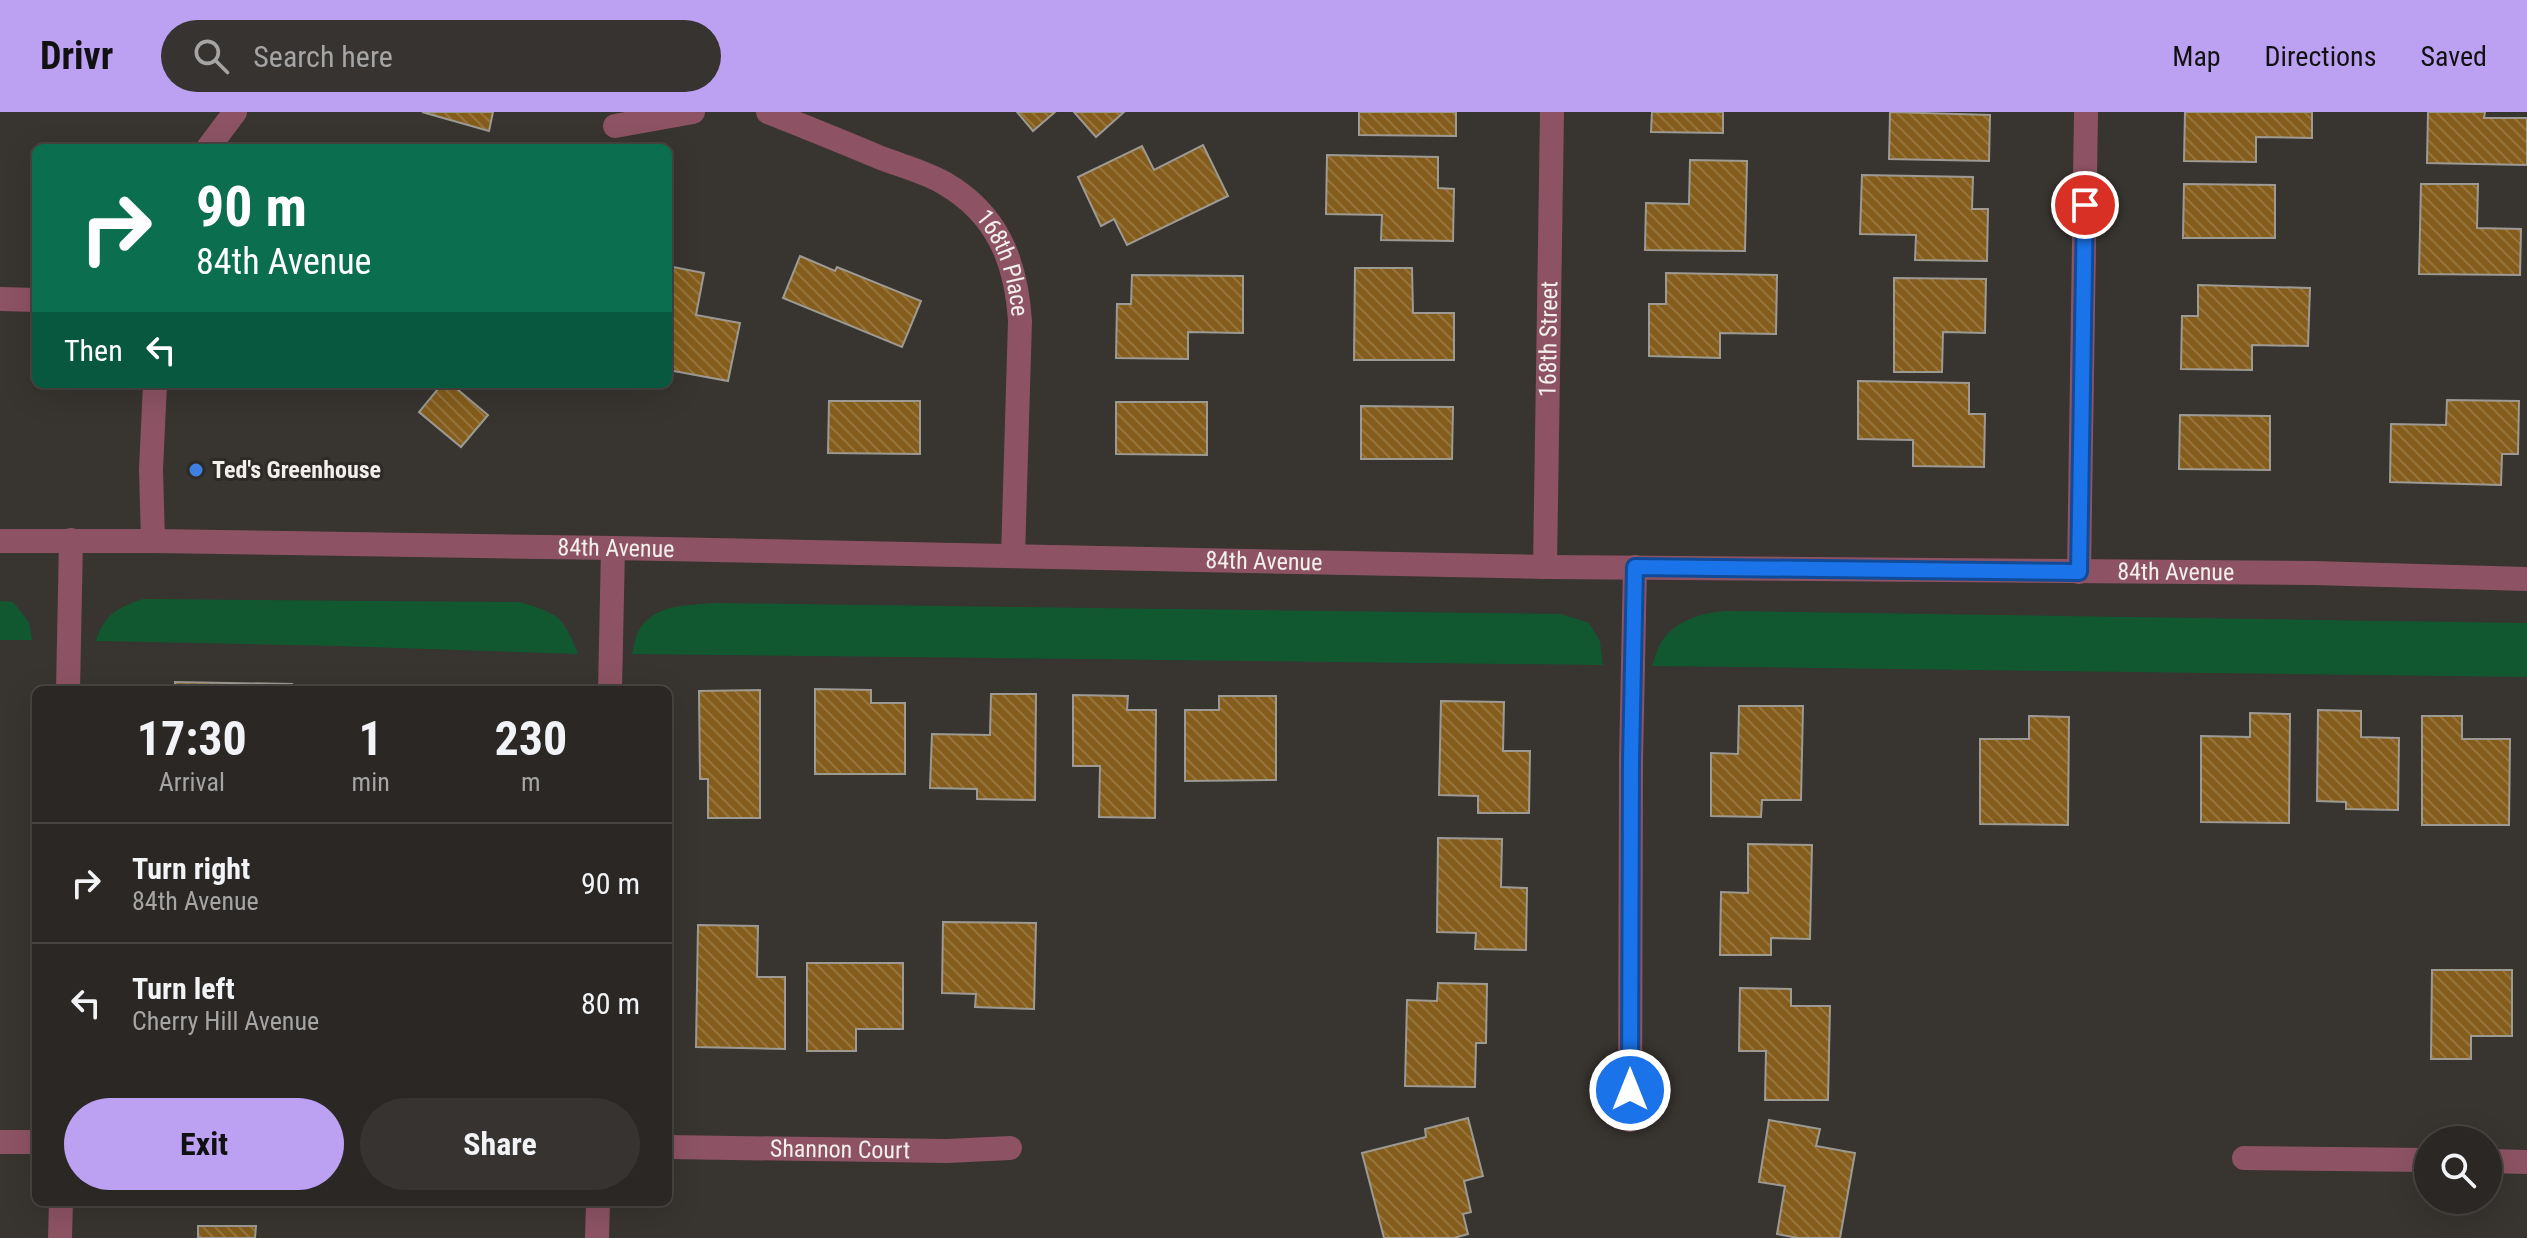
<!DOCTYPE html>
<style>
:root{--surface:#2a2724;--page:#363331;--text:#f1f3f6;--muted:#a5a5a6;--line:#464441;--accent:#bca0f2}
body{margin:0;font-family:"Roboto Condensed",sans-serif;background:var(--page);color:var(--text);height:100vh;display:flex;flex-direction:column;font-size:30px;white-space:nowrap}
*{box-sizing:border-box;margin:0}
p{font-size:26px;color:var(--muted)}
.icon{flex:none;width:44px;height:44px;fill:none;stroke:currentColor;stroke-width:2;stroke-linecap:round;stroke-linejoin:round}
.map{position:relative;flex:1;overflow:hidden}
.sheet{position:absolute;left:32px;top:574px;width:640px;height:520px;display:flex;flex-direction:column;background:var(--surface);border-radius:12px;box-shadow:0 8px 32px #0002,0 0 0 2px var(--line)}
.sheet>*{flex:none}
.top-card{position:absolute;left:32px;top:32px;width:640px;height:244px;border-radius:12px;box-shadow:0 8px 32px #0002,0 0 0 2px var(--line);background:#0b6e4f;color:#fff;overflow:hidden}
.fabs{position:absolute;left:2414px;top:1014px;display:grid;gap:16px}
.fabs a{display:grid;place-items:center;width:88px;height:88px;border-radius:50%;background:var(--surface);box-shadow:0 8px 32px #0002,0 0 0 2px var(--line);font-size:40px}
.pin{position:absolute;display:grid;place-items:center;width:68px;height:68px;color:#fff;margin:-34px;border:4px solid #fff;border-radius:50%;box-shadow:0 2px 8px #0007}
.me{position:absolute;width:88px;margin:-44px;rotate:0deg;stroke-linejoin:round;filter:drop-shadow(0 0 6px #0008)}
.turn{display:flex;align-items:center;gap:28px;height:168px;padding:0 32px;font-size:36px}
.turn .icon{width:104px;height:104px;stroke-width:2.5}
.turn b{display:block;font-size:56px;line-height:68px}
.then{display:flex;align-items:center;height:76px;padding:0 32px;background:#0003;gap:16px;font-size:30px}
.eta{display:flex;justify-content:space-evenly;align-items:center;height:136px;text-align:center}
.eta b{font-size:48px;font-weight:700;line-height:56px}
.primary-button{display:flex;gap:16px;margin-top:auto;padding:16px 32px}
.primary-button a{flex:1;height:92px;border-radius:48px;background:var(--accent);color:#111;font-size:32px;font-weight:700;line-height:92px;text-align:center}
.primary-button a+a{background:var(--page);color:var(--text)}
ul{padding:0;list-style:none}
li{display:flex;align-items:center;gap:24px;height:120px;padding:0 32px;border-top:2px solid var(--line)}
li div{flex:1}
li b{display:block;font-size:30px}
li em{font-style:normal}
header{display:flex;align-items:center;gap:48px;box-sizing:border-box;height:112px;padding:0 40px;background:var(--accent);color:#111}
header strong{font-size:38px}
nav{display:flex;gap:44px;margin-inline-start:auto;font-size:28px}
.search{width:560px;height:72px;background:var(--page);display:flex;align-items:center;gap:20px;box-sizing:border-box;padding:0 28px;border-radius:44px;color:var(--muted);font-size:30px}
.map>svg:first-child{display:block}
.green{fill:#115830}
.building{fill:url(#building-back-hatch);stroke:#9d9a94;stroke-width:2}
.lines{fill:none;stroke-linecap:round;stroke-linejoin:round}
.minor{stroke:#8d5364;stroke-width:24}
.route-casing{stroke:#114b97;stroke-width:20}
.route{stroke:#1a73e8;stroke-width:14}
.shop-dot{fill:#3f7fe0;stroke:#2e2a27;stroke-width:3}
.labels{text-anchor:middle;stroke-width:6;stroke-linejoin:round;paint-order:stroke}
.street-label{font-size:24px;fill:#f2efed;stroke:#2e2a27}
.poi-label{font-size:24px;font-weight:bold;fill:#f2efed;stroke:#2e2a27;text-anchor:start}
</style>
<header>
<strong>Drivr</strong>
<div class="search"><svg class="icon" aria-label="search" viewBox="0 0 24 24"><circle cx="10" cy="10" r="6"/><path d="M15 15l6 6"/></svg>Search here</div>
<nav><a>Map</a><a>Directions</a><a>Saved</a></nav>
</header>
<div class="map">
<svg width="2527" height="1126" viewBox="0 0 2527 1126">
<defs>
<pattern id="building-back-hatch" width="6" height="6" patternUnits="userSpaceOnUse" patternTransform="scale(2)"><rect width="6" height="6" fill="#845d1c"/><path d="M-1 5l2 2M0 0l6 6M5-1l2 2" fill="none" stroke="#96753d"/></pattern>
</defs>
<rect width="100%" height="100%" fill="#383430"/>
<g class="green">
<path d="M143,487l377,3c39,12 43,14 58,52l-239,-8 -243,-5c8,-27 23,-34 47,-42z"/>
<polygon points="0,489 13,490 29,510 32,528 0,528"/>
<path d="M715,491l846,11 28,9 11,18 3,24 -971,-11c2,-7 3,-18 7,-24 15,-26 50,-25 76,-27z"/>
<path d="M1725,499l802,12v54l-875,-11c3,-8 5,-18 10,-25 14,-21 40,-28 63,-30z"/>
</g>
<g class="building">
<polygon points="422,0 493,0 489,19"/>
<polygon points="1017,0 1055,0 1033,19"/>
<polygon points="1074,0 1124,0 1096,25"/>
<polygon points="1359,0 1456,0 1456,24 1359,23"/>
<polygon points="1652,0 1723,0 1723,21 1651,20"/>
<polygon points="1890,0 1990,3 1989,49 1889,47"/>
<polygon points="2185,0 2312,0 2312,26 2256,25 2256,50 2184,49"/>
<polygon points="2428,0 2485,0 2484,6 2527,6 2527,53 2427,51"/>
<polygon points="1203,33 1228,84 1127,133 1114,107 1101,114 1078,65 1142,34 1154,58"/>
<polygon points="1327,43 1438,45 1438,76 1454,77 1453,129 1381,128 1382,103 1326,102"/>
<polygon points="1690,48 1747,49 1745,139 1645,138 1646,91 1689,92"/>
<polygon points="1862,63 1973,65 1972,97 1988,97 1987,149 1915,148 1916,123 1860,122"/>
<polygon points="2184,72 2275,73 2275,126 2183,126"/>
<polygon points="2421,72 2478,72 2477,116 2521,117 2520,163 2419,162"/>
<polygon points="800,144 835,159 837,155 921,189 902,235 783,186"/>
<polygon points="668,154 704,161 696,203 740,211 728,269 668,258"/>
<polygon points="1355,156 1412,156 1413,201 1454,201 1454,248 1354,248"/>
<polygon points="1666,161 1777,163 1776,222 1720,221 1720,246 1649,244 1649,192 1666,192"/>
<polygon points="1132,163 1243,164 1243,221 1188,220 1188,247 1116,246 1117,192 1131,192"/>
<polygon points="1894,166 1986,167 1985,221 1943,220 1942,260 1894,260"/>
<polygon points="2198,173 2310,176 2308,234 2252,233 2252,258 2181,257 2182,204 2198,204"/>
<polygon points="1858,269 1969,271 1969,302 1985,302 1984,355 1913,354 1913,328 1858,327"/>
<polygon points="442,272 451,272 488,303 461,335 419,300"/>
<polygon points="2447,288 2519,289 2518,342 2502,342 2501,373 2390,370 2391,312 2446,313"/>
<polygon points="829,289 920,289 920,342 828,341"/>
<polygon points="1116,290 1207,290 1207,343 1116,342"/>
<polygon points="1361,294 1453,295 1452,347 1361,347"/>
<polygon points="2180,303 2270,304 2270,358 2179,357"/>
<polygon points="175,570 292,572 292,578 175,578"/>
<polygon points="815,577 871,578 871,591 905,591 905,662 815,662"/>
<polygon points="760,578 760,706 708,706 708,667 700,667 699,579"/>
<polygon points="991,582 1036,582 1035,688 977,687 977,677 930,676 932,622 990,623"/>
<polygon points="1073,583 1128,584 1127,598 1156,598 1155,706 1099,705 1100,654 1073,654"/>
<polygon points="1219,584 1276,584 1276,668 1185,669 1185,598 1219,598"/>
<polygon points="1441,589 1504,590 1503,639 1530,639 1529,701 1478,701 1478,684 1439,683"/>
<polygon points="1739,594 1803,594 1801,688 1762,688 1761,705 1711,704 1711,641 1738,642"/>
<polygon points="2318,598 2361,599 2361,625 2399,626 2398,698 2346,697 2346,690 2317,689"/>
<polygon points="2250,601 2290,602 2289,711 2201,710 2201,624 2250,625"/>
<polygon points="2029,604 2069,605 2068,713 1980,712 1980,627 2029,627"/>
<polygon points="2422,604 2462,604 2462,627 2510,627 2509,713 2422,713"/>
<polygon points="1438,726 1502,727 1501,775 1527,776 1526,838 1475,837 1476,821 1437,820"/>
<polygon points="1748,732 1812,733 1810,827 1771,826 1771,843 1720,843 1721,780 1748,781"/>
<polygon points="943,810 1036,811 1034,897 975,895 976,882 942,881"/>
<polygon points="698,813 758,814 757,865 785,865 785,937 696,935"/>
<polygon points="807,851 903,851 903,917 856,917 856,939 807,939"/>
<polygon points="2432,858 2512,858 2512,924 2471,924 2471,947 2431,947"/>
<polygon points="1438,871 1487,872 1486,931 1476,931 1475,975 1405,974 1407,888 1437,889"/>
<polygon points="1740,876 1791,877 1791,894 1830,894 1828,988 1765,988 1766,939 1739,939"/>
<polygon points="1468,1006 1483,1064 1464,1069 1471,1100 1463,1102 1468,1122 1454,1126 1384,1126 1362,1041 1426,1025 1425,1017"/>
<polygon points="1769,1008 1820,1017 1816,1034 1855,1041 1840,1126 1798,1126 1777,1122 1785,1074 1759,1070"/>
<polygon points="198,1114 256,1114 255,1126 198,1126"/>
</g>
<g class="lines">
<g class="minor">
<path id="s1" d="M768,0c38,15 75,30 113,46 21,8 44,14 63,25 54,31 72,79 76,138l-7,235"/>
<polyline points="615,14 693,0"/>
<polyline points="208,36 235,0"/>
<polyline points="0,187 36,188"/>
<path id="s2" d="M0,429h153l460,7 932,19 768,6 214,6"/>
<polyline points="153,429 151,357 155,272"/>
<path id="s3" d="M1545,455l7,-455"/>
<polyline points="2079,460 2086,0"/>
<polyline points="68,578 71,428"/>
<polyline points="610,578 613,436"/>
<polyline points="1630,1008 1631,648 1635,455"/>
<polyline points="0,1030 36,1030"/>
<path id="s4" d="M668,1035l279,4 63,-3"/>
<polyline points="2244,1046 2428,1048"/>
<polyline points="2488,1049 2527,1050"/>
<polyline points="60,1126 61,1090"/>
<polyline points="597,1126 598,1090"/>
</g>
</g>
<g class="lines">
<defs>
<polyline id="route" points="1630,978 1631,648 1635,455 2079,460 2085,93"/>
</defs>
<use href="#route" class="route-casing"/>
<use href="#route" class="route"/>
</g>
<circle class="shop-dot" cx="196" cy="358" r="8"/>
<g class="labels">
<g class="street-label">
<text dy="8" stroke="none"><textPath href="#s1" startOffset="294">168th Place</textPath></text>
<text dy="8" stroke="none"><textPath href="#s3" startOffset="228">168th Street</textPath></text>
<text dy="8" stroke="none"><textPath href="#s2" startOffset="616">84th Avenue</textPath></text>
<text dy="8" stroke="none"><textPath href="#s2" startOffset="1264">84th Avenue</textPath></text>
<text dy="8" stroke="none"><textPath href="#s2" startOffset="2176">84th Avenue</textPath></text>
<text dy="8" stroke="none"><textPath href="#s4" startOffset="172">Shannon Court</textPath></text>
</g>
<g class="poi-label">
<text x="212" y="366">Ted's Greenhouse</text>
</g>
</g>
</svg>
<div class="fabs">
<a><svg class="icon" aria-label="search" viewBox="0 0 24 24"><circle cx="10" cy="10" r="6"/><path d="M15 15l6 6"/></svg></a>
</div>
<div class="pin" style="left:2085px;top:93px;background:#d93025"><svg class="icon" aria-label="arrive" viewBox="0 0 24 24"><path d="M6 21V4h12l-3 4 3 4H6"/></svg></div>
<svg class="me" style="left:1630px;top:978px" viewBox="-20 -20 40 40"><circle r="17" fill="#1a73e8" stroke="#fff" stroke-width="3"/><path d="M0-11L8 9 0 5-8 9z" fill="#fff"/></svg>
<div class="top-card">
<div class="turn"><svg class="icon" aria-label="right" viewBox="0 0 24 24"><path d="M7 20v-9h11M14 6l5 5-5 5"/></svg><div><b>90 m</b>84th Avenue</div></div>
<div class="then">Then<svg class="icon" aria-label="left" viewBox="0 0 24 24"><path d="M17 20v-9H6M10 6l-5 5 5 5"/></svg></div>
</div>
<section class="sheet">
<div class="eta">
<div><b>17:30</b><p>Arrival</p></div>
<div><b>1</b><p>min</p></div>
<div><b>230</b><p>m</p></div>
</div>
<ul>
<li><svg class="icon" aria-label="right" viewBox="0 0 24 24"><path d="M7 20v-9h11M14 6l5 5-5 5"/></svg><div><b>Turn right</b><p>84th Avenue</p></div><em>90 m</em></li>
<li><svg class="icon" aria-label="left" viewBox="0 0 24 24"><path d="M17 20v-9H6M10 6l-5 5 5 5"/></svg><div><b>Turn left</b><p>Cherry Hill Avenue</p></div><em>80 m</em></li>
</ul>
<div class="primary-button"><a>Exit</a><a>Share</a></div>
</section>
</div>
